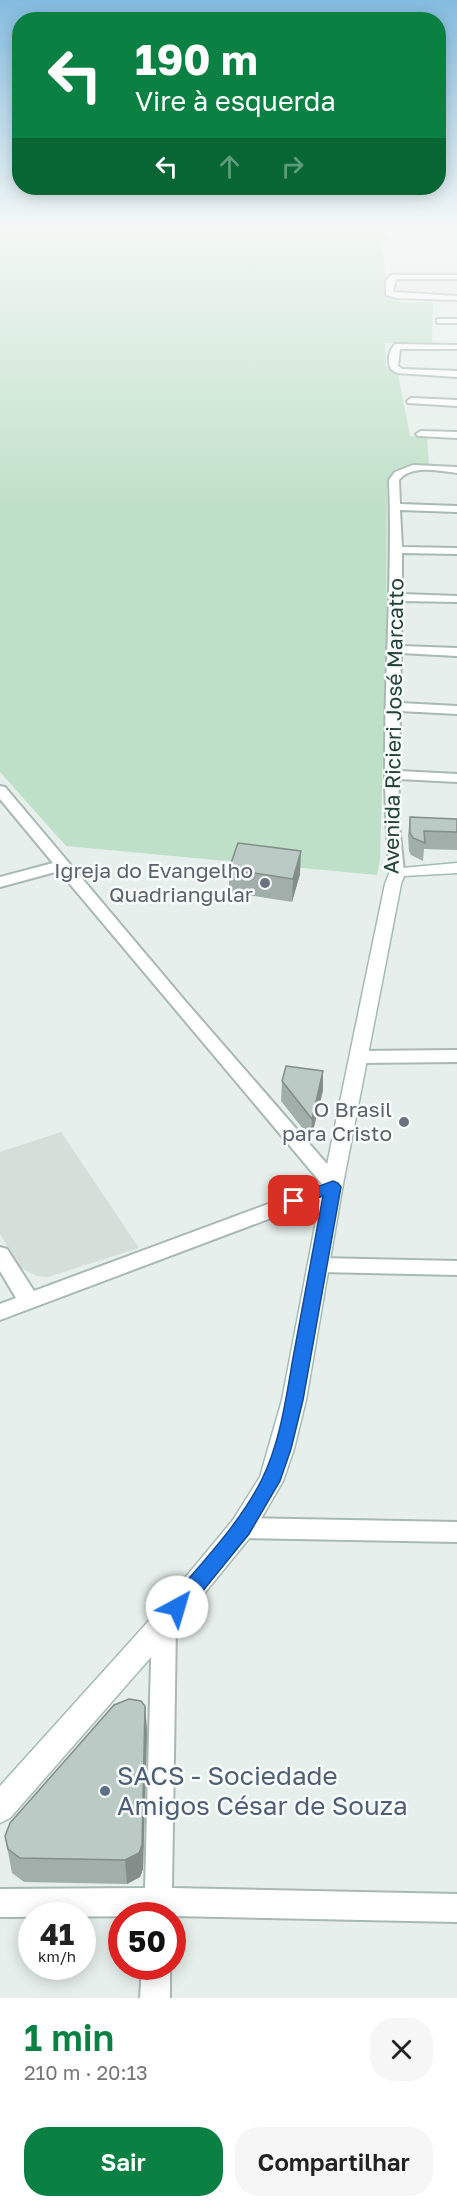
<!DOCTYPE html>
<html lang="pt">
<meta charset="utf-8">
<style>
:root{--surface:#fff;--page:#f6f6f6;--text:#222;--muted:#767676;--accent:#0b8043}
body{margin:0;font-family:"Golos Text",sans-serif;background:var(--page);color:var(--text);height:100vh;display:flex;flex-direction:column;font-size:22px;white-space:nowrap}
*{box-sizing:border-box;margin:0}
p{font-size:20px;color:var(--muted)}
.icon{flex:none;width:33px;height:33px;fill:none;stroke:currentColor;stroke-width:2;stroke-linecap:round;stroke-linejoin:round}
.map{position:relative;height:1998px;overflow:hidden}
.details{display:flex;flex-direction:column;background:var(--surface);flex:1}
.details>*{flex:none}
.guide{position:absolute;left:12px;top:12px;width:434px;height:183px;border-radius:24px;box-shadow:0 3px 15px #0003;background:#0b8043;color:#fff;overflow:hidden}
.speed{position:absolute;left:18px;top:1902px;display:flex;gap:12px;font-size:30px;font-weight:700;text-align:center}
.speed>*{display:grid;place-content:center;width:78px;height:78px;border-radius:50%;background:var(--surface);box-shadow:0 3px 15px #0003;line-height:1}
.speed small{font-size:15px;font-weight:400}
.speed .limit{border:9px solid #d22;background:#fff;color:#111}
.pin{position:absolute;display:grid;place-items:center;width:51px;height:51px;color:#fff;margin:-26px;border-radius:12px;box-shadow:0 3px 9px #0006}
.me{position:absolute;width:66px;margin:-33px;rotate:39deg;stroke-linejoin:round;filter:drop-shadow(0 0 4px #0008)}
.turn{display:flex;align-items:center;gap:21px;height:126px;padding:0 24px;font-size:27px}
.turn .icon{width:78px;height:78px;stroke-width:2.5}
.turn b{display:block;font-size:42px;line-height:51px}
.lanes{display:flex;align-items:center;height:57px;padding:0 24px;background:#0003;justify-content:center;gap:30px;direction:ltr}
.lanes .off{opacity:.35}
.round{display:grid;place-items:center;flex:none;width:63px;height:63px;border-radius:24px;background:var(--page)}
.overview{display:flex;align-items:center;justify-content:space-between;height:102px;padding:0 24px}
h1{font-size:36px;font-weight:600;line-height:45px;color:var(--accent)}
.button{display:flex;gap:12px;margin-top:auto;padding:12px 24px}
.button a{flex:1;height:69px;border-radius:24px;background:var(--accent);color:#fff;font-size:24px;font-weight:600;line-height:69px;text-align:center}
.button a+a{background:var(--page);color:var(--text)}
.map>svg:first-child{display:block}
.built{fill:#d4dfda}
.green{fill:#bfe0c8}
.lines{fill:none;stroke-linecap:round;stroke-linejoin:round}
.street-casing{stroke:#a8b8b2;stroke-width:4}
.secondary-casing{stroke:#a4bbb3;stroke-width:3}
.street{fill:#fff;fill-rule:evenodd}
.secondary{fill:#fff;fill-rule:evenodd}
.wall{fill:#a1aea9}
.shaded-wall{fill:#838d89}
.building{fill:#bbcac4;stroke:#838d89;stroke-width:1.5}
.route{fill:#1a73e8;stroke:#114b97;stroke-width:1.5}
.worship-dot{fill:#6b7280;stroke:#f7fbf9;stroke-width:2}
.service-dot{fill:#5c6f8a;stroke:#f7fbf9;stroke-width:2}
.labels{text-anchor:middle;stroke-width:5;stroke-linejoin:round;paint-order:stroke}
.street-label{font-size:21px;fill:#24423a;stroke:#f7fbf9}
.worship-label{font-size:21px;fill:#5b616d;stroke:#f7fbf9;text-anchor:end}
.near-service-label{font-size:26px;fill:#4e5e75;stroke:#f7fbf9;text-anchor:start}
</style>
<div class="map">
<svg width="457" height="1998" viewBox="0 0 457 1998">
<rect width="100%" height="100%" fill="#e6efeb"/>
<polygon class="built" points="61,1132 139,1248 48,1277 37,1276 21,1268 0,1234 0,1152"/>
<path class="green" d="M0,228h383l4,12 -5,4 3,29v22l13,3 2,4 33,1 -1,41 -47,-1 1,23 12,8 12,62 17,1 2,30c-17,0 -37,-2 -42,19l-1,157 -6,217 -3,15 -311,-29 -66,-74z"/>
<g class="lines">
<defs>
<g id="street">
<polygon points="391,275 457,275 457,279 396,279 393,292 457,296 457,300 397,298 386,295 386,280"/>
<polygon points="440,319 457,319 457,323 437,323 437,319"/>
<path d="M395,344l62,1v4h-57l-2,17 4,3 55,2v6l-60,-4 -6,-4c-4,-9 -2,-18 4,-25z"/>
<polygon points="411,398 457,400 457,406 408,403 407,401"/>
<polygon points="421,431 457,432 457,438 418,436 416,434"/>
<path d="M413,465l44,2v6c-18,-2 -46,-9 -58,7l1,24 57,2v6l-57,-2 2,37 55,1v6l-55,-1v41l55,2v6l-55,-1 -1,45 56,2v8l-56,-3 -1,50 57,3v8l-57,-3 -1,60 58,3v8l-58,-3 -1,37 6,56 -7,4 -7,-4c-13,-129 4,-263 -1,-392l6,-8z"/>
<polygon points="0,786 5,787 186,1002 340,1179 342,1187 340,1192 0,1320 0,1304 16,1298 0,1271 0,1247 7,1249 34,1291 322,1184 59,871 0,887 0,877 53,863 0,799"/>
<polygon points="457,1050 457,1062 359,1063 353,1061 350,1057 353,1053 359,1051"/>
<polygon points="320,1258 457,1261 457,1275 320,1272 313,1270 310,1265 313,1260"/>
<polygon points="242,1518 457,1522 457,1542 242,1538 234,1535 230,1528 234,1521"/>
<polygon points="164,1612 173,1615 176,1623 172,1888 457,1894 457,1922 172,1916 0,1917 0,1889 145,1888 152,1623 155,1615"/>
<polygon points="142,1966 170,1966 170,1998 140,1998"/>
</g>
<polygon id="secondary" points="457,863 457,873 404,876 401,884 343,1184 306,1400 294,1449 283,1481 251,1536 173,1632 10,1818 0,1823 0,1786 155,1614 233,1520 260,1477 282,1400 323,1184 385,884 391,869"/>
</defs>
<use href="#street" class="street-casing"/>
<use href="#secondary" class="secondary-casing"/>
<use href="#street" class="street"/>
<use href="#secondary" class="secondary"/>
</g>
<g class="wall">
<polygon points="410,817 457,819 457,850 424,849 423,861 411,855 409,851 408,835"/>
<polygon points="229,869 300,874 292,902 229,892"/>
<polygon points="323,1071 323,1090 311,1139 281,1101 282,1081"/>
<polygon points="145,1706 147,1731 143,1869 140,1877 127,1884 24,1882 12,1873 5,1836"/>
</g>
<g class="shaded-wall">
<polygon points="301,851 300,874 292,902 293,879"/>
<polygon points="323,1071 323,1090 311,1139 312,1119"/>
<polygon points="145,1706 147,1731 143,1869 140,1877 127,1884 125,1860"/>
</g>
<g class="building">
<polygon points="410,817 457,819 457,832 424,831 425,843 413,838 410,833"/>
<polygon points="238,843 301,851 293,879 229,869"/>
<polygon points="286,1066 323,1071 312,1119 282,1081"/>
<polygon points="129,1699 141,1701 145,1706 142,1845 139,1853 125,1860 20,1858 8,1849 5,1836 10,1823 114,1705"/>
</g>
<linearGradient id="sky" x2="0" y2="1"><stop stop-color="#84bce0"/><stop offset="0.45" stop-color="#f4f8f6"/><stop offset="1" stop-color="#f4f8f6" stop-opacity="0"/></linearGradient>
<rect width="457" height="507" fill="url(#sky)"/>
<path class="route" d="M333,1181l5,2 3,4 -38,213 -12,49 -11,32 -31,53 -65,80 -7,2 -7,-2 -3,-7 3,-6c31,-38 68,-75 91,-120 19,-37 25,-83 32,-123 10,-54 20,-108 30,-162l-29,10 -5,-1 -2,-4 2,-4z"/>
<g class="worship-dot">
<circle cx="265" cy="883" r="6"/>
<circle cx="404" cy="1122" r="6"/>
</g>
<circle class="service-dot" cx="105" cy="1791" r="6"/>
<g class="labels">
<g class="street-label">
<text transform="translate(394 726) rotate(-89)" y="7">Avenida Ricieri José Marcatto</text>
</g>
<g class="worship-label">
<text x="253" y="878">Igreja do Evangelho<tspan x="253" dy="24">Quadriangular</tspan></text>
<text x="392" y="1117">O Brasil<tspan x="392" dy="24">para Cristo</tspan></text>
</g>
<g class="near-service-label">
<text x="117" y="1785">SACS - Sociedade<tspan x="117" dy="30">Amigos César de Souza</tspan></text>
</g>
</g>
</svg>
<div class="speed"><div>41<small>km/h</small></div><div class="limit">50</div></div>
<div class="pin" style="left:294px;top:1201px;background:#d93025"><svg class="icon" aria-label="arrive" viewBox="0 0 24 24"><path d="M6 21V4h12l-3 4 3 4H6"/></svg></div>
<svg class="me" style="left:177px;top:1607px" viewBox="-20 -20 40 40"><circle r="19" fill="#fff"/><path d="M0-13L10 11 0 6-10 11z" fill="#1a73e8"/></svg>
<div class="guide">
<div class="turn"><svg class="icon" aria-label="left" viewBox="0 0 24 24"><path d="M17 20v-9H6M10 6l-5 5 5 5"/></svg><div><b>190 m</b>Vire à esquerda</div></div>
<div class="lanes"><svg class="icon" aria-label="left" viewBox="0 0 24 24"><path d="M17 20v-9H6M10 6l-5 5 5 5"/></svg><svg class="icon off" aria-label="ahead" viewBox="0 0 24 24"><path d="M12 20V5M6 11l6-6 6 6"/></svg><svg class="icon off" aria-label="right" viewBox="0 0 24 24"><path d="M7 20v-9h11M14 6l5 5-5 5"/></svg></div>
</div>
</div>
<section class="details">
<div class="overview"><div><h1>1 min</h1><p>210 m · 20:13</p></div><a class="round"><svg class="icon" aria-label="close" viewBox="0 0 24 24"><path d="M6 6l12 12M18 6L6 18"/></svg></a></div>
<div class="button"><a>Sair</a><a>Compartilhar</a></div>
</section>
